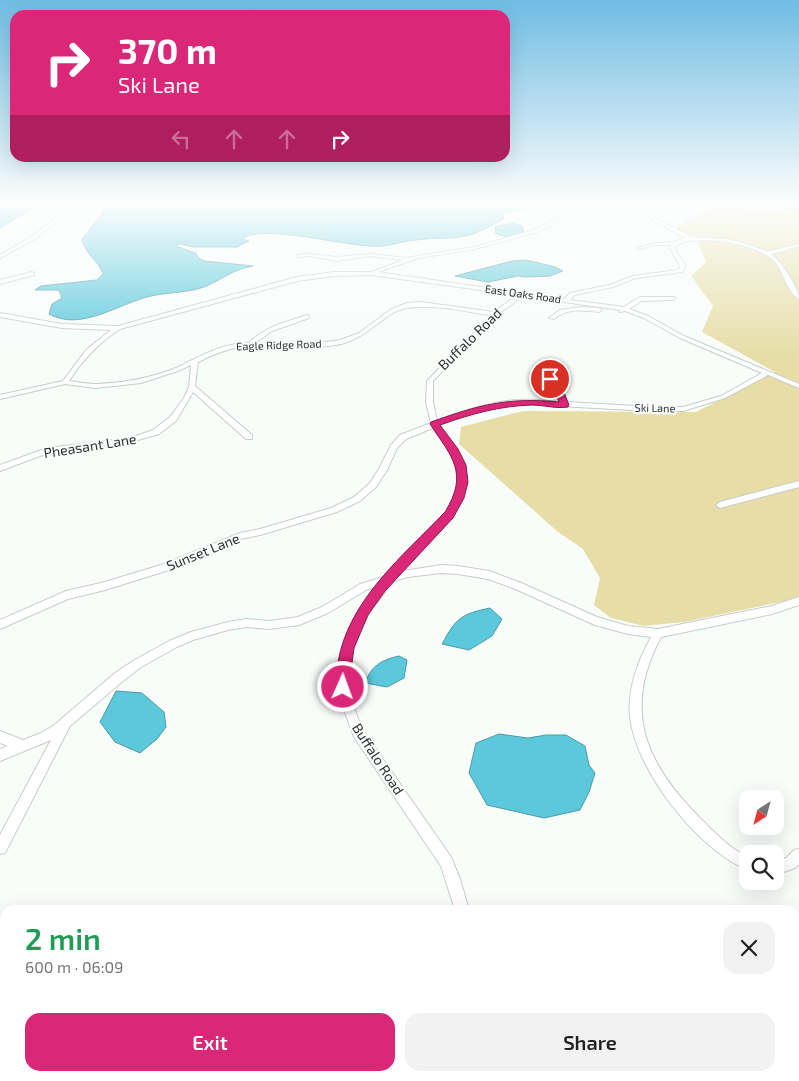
<!DOCTYPE html>
<meta charset="utf-8">
<style>
:root{--surface:#fff;--page:#f2f2f2;--text:#222;--muted:#767676;--accent:#db2777}
body{margin:0;font-family:"Exo 2",sans-serif;background:var(--page);color:var(--text);height:100vh;display:flex;flex-direction:column;font-size:19px;white-space:nowrap}
*{box-sizing:border-box;margin:0}
p{font-size:16px;color:var(--muted)}
.icon{flex:none;width:28px;height:28px;fill:none;stroke:currentColor;stroke-width:2;stroke-linecap:round;stroke-linejoin:round}
.map{position:relative;flex:1;overflow:hidden}
.drawer{position:absolute;left:0px;top:905px;width:800px;height:176px;display:flex;flex-direction:column;background:var(--surface);border-radius:15px 15px 0 0;box-shadow:0 5px 20px #0002}
.drawer>*{flex:none}
.top-card{position:absolute;left:10px;top:10px;width:500px;height:152px;border-radius:15px;box-shadow:0 5px 20px #0002;background:#db2777;color:#fff;overflow:hidden}
.needle{width:32px;rotate:216deg}
.buttons{position:absolute;left:739px;top:790px;display:grid;gap:10px}
.buttons a{display:grid;place-items:center;width:45px;height:45px;border-radius:10px;background:var(--surface);box-shadow:0 5px 20px #0002;font-size:25px}
.pin{position:absolute;display:grid;place-items:center;width:42px;height:42px;color:#fff;margin:-21px;border:2px solid #fff;border-radius:50%;box-shadow:0 1px 5px #0007}
.me{position:absolute;width:55px;margin:-28px;rotate:2deg;stroke-linejoin:round;filter:drop-shadow(0 0 4px #0008)}
.turn{display:flex;align-items:center;gap:18px;height:105px;padding:0 25px;font-size:22px}
.turn .icon{width:65px;height:65px;stroke-width:2.5}
.turn b{display:block;font-size:35px;line-height:42px}
.lanes{display:flex;align-items:center;height:48px;padding:0 25px;background:#0003;justify-content:center;gap:25px;direction:ltr}
.lanes .off{opacity:.35}
.round{display:grid;place-items:center;flex:none;width:52px;height:52px;border-radius:15px;background:var(--page)}
.head{display:flex;align-items:center;justify-content:space-between;height:85px;padding:0 25px}
h1{font-size:30px;font-weight:600;line-height:38px;color:#1e9e55}
.cta{display:flex;gap:10px;margin-top:auto;padding:10px 25px}
.cta a{flex:1;height:58px;border-radius:15px;background:var(--accent);color:#fff;font-size:20px;font-weight:600;line-height:58px;text-align:center}
.cta a+a{background:var(--page);color:var(--text)}
.map>svg:first-child{display:block}
.green{fill:#e6dda7}
.water{fill:#5bc8dc;stroke:#4e9ba8}
.lines{fill:none;stroke-linecap:round;stroke-linejoin:round}
.minor-casing{stroke:#c8cdc9;stroke-width:2}
.major-casing{stroke:#328076;stroke-width:2}
.minor{fill:#fff;fill-rule:evenodd}
.major{fill:#85ccc4;fill-rule:evenodd}
.route{fill:#db2777;stroke:#8e194d}
.labels{text-anchor:middle;stroke-width:4.5;stroke-linejoin:round;paint-order:stroke}
.far-street-label{font-size:11px;fill:#2f3130;stroke:#f8fdfa}
.street-label{font-size:14px;fill:#2f3130;stroke:#f8fdfa}
</style>
<div class="map">
<svg width="799" height="1081" viewBox="0 0 799 1081">
<rect width="100%" height="100%" fill="#f8fdfa"/>
<polygon class="green" points="714,206 799,213 799,596 790,600 684,622 644,626 611,618 594,605 600,578 583,549 558,532 459,444 461,427 523,411 696,412 775,372 702,332 713,306 691,276 706,262 697,241 673,229"/>
<g class="water">
<polygon points="0,205 42,205 35,207 0,228"/>
<path d="M101,205h436l-16,6 -19,2 2,6c-10,5 -20,11 -31,15 -18,6 -39,3 -57,6 -12,1 -23,5 -34,6 -32,3 -119,-24 -140,-7l7,2 -12,6h-43l-14,-3 -5,2 21,7 2,5 7,3 48,5c-19,3 -32,14 -49,21 -17,6 -35,5 -53,9 -32,7 -69,36 -102,18l3,-10 10,-6 -3,-8h-24l6,-4 56,-6 6,-6c-6,-16 -17,-18 -21,-35l22,-28z"/>
<polygon points="513,223 522,226 524,232 507,237 496,234 495,227"/>
<polygon points="526,260 555,267 563,271 550,276 526,277 518,276 488,282 455,276 512,261"/>
<path d="M490,608l12,11 -10,17 -23,14 -27,-6c14,-26 19,-30 48,-36z"/>
<path d="M399,656l8,4 -3,18 -17,9 -22,-4c6,-17 16,-23 34,-27z"/>
<polygon points="116,691 142,693 164,712 166,727 157,739 140,753 115,742 100,722"/>
<polygon points="499,734 528,738 546,735 566,735 585,746 589,765 595,773 589,792 580,810 544,818 487,805 469,773 476,743"/>
</g>
<g class="lines">
<defs>
<g id="minor">
<polygon points="71,205 76,205 35,239 0,258 0,255 31,237"/>
<path d="M586,205h6l-55,27 -62,17 -57,9 -40,14 186,27 6,-6 40,-8 23,-9 45,-6 2,-4 -9,-16 -1,-5h-15l-15,4 -2,-1 17,-5 19,-1 11,-4 -35,-19 -2,-5 5,-4 -1,-3 1,-2h5l-2,2 1,3 -5,4 2,3 37,20 32,2 18,3 27,10 31,-8v2l-28,8c9,6 28,34 28,45 -13,-8 -15,-28 -25,-38 -18,-18 -78,-28 -99,-15v4l11,16 -4,6 -46,6 -23,9 -39,8 -4,5 54,7 16,-10h35l1,1 -3,2 -32,1 -12,8 19,7 36,20 115,48v4l-31,-13 -43,23 -42,13h-31l-131,-7 -26,3 -22,5 -34,13c8,13 20,25 25,40 11,32 -16,55 -35,77 -9,9 -18,19 -26,29l38,-6 17,1 31,5 30,11 78,35 31,9 30,3 114,-23 27,-9v8l-27,9 -111,23c-39,73 -16,126 39,181 15,15 29,30 48,39v13c-50,-20 -112,-99 -118,-153 -3,-28 8,-56 21,-80l-23,-3 -33,-9 -82,-37 -25,-9 -30,-5 -17,-1 -33,4 -14,4 -21,26 -13,21 -8,21 -4,25 4,28 10,27 89,128 9,22 9,31h-14l-14,-44 -87,-129 -13,-35 -3,-28 4,-25 11,-26 13,-22 13,-15 -13,4 -38,23 -29,12 -30,4 -23,-2 -18,3 -35,10 -16,7 -36,20 -18,14 -53,45 -65,127 -5,1v-19l51,-95 -51,21v-12l8,-3 -8,-3v-12l23,9 18,-7 12,-7 62,-53 18,-12 36,-20 22,-9 37,-10 18,-3 23,2 29,-4 24,-10 38,-23 27,-8 55,-59 8,-10 5,-10 3,-16 -2,-15 -6,-14 -17,-24 -27,11 -9,9 -10,22 -11,17 -16,14 -23,11 -77,23 -19,4 -72,31 -64,20 -37,9 -68,30v-9l66,-29 39,-9 59,-18 76,-31 20,-4 71,-21 23,-11 16,-14 9,-14 12,-24 9,-10 31,-12 -5,-21 1,-21 64,-66c-27,-3 -75,-16 -98,-2 -18,11 -31,26 -52,31 -33,7 -67,-1 -100,3 -15,2 -29,8 -43,15l-3,24 57,49v4h-6l-53,-47 -17,29 -17,13 -28,8 -83,11 -48,18v-6l47,-17 83,-10 23,-8 17,-13 14,-19 5,-11 2,-22 -13,6 -37,12 -46,5 -30,-4 -65,15v-4l63,-14 23,-31 25,-20 -49,-2 -62,-11v-4l62,11 56,2 179,-49 37,-5h38l31,-12 -33,-4 -33,5 -28,-5 -12,1v-2l12,-1 28,3 33,-3 38,4 9,-2 58,-9 58,-17zM371,275l146,20 -23,17 -73,-10 -14,1 -17,7 -31,23 -19,7 -14,2 -71,1 17,-12 37,-13v-2l-2,-1c-21,7 -43,12 -58,28 -27,0 -50,14 -73,25 -25,10 -53,15 -80,16 -9,0 -18,-2 -27,-3 14,-22 30,-38 51,-52l177,-48 37,-5zM523,296l97,14v2l5,-1 19,7 36,20 82,35 -41,23 -38,11h-31l-85,-5 -8,-18 -19,-15 -3,2 17,15 5,16c-12,-1 -26,-3 -39,-2 -29,1 -56,10 -83,21l-4,-19v-21l64,-66z"/>
<polygon points="32,272 34,273 34,275 0,284 0,280"/>
<path d="M581,307l18,1 3,2 -3,2c-16,-2 -32,-4 -45,7l-5,-1 11,-8z"/>
<polygon points="799,481 799,487 720,508 716,505 720,502"/>
<polygon points="799,849 799,864 795,868 775,875 775,861 786,858 794,850"/>
<polygon points="0,1010 5,1012 5,1028 0,1026"/>
<polygon points="94,1076 112,1076 114,1081 96,1081"/>
<polygon points="457,1076 473,1076 474,1081 458,1081"/>
</g>
<polygon id="major" points="775,205 785,205 799,209 799,211"/>
</defs>
<use href="#minor" class="minor-casing"/>
<use href="#major" class="major-casing"/>
<use href="#minor" class="minor"/>
<use href="#major" class="major"/>
</g>
<linearGradient id="sky" x2="0" y2="1"><stop stop-color="#6fbce3"/><stop offset="0.57" stop-color="#fcfefd"/><stop offset="1" stop-color="#fcfefd" stop-opacity="0"/></linearGradient>
<rect width="799" height="357" fill="url(#sky)"/>
<path class="route" d="M550,376l11,9 8,20 -1,2c-12,2 -24,-2 -36,-2 -33,1 -61,9 -92,20l18,24 8,16 2,17 -4,16 -11,20 -68,73 -17,24 -14,33 -6,44 -5,1 -5,-1c-4,-10 -2,-21 0,-30 11,-63 65,-106 107,-150 24,-39 7,-55 -15,-88l1,-2c48,-17 76,-25 128,-20l-6,-16 -7,-7z"/>
<g class="labels">
<g class="far-street-label">
<text transform="translate(523 294) rotate(8)" y="4">East Oaks Road</text>
<text transform="translate(279 345) rotate(-2)" y="4">Eagle Ridge Road</text>
<text transform="translate(655 408) rotate(1)" y="4">Ski Lane</text>
</g>
<g class="street-label">
<text transform="translate(470 339) rotate(-44)" y="5">Buffalo Road</text>
<text transform="translate(90 446) rotate(-9)" y="5">Pheasant Lane</text>
<text transform="translate(203 552) rotate(-22)" y="5">Sunset Lane</text>
<text transform="translate(378 759) rotate(57)" y="5">Buffalo Road</text>
</g>
</g>
</svg>
<div class="buttons">
<a><svg class="needle" viewBox="-14 -14 28 28"><path d="M0-13l5 13h-10z" fill="#e53935"/><path d="M0 13l5-13h-10z" fill="#767676"/></svg></a>
<a><svg class="icon" aria-label="search" viewBox="0 0 24 24"><circle cx="10" cy="10" r="6"/><path d="M15 15l6 6"/></svg></a>
</div>
<div class="pin" style="left:550px;top:379px;background:#d93025"><svg class="icon" aria-label="arrive" viewBox="0 0 24 24"><path d="M6 21V4h12l-3 4 3 4H6"/></svg></div>
<svg class="me" style="left:343px;top:687px" viewBox="-20 -20 40 40"><circle r="17" fill="#db2777" stroke="#fff" stroke-width="3"/><path d="M0-11L8 9 0 5-8 9z" fill="#fff"/></svg>
<div class="top-card">
<div class="turn"><svg class="icon" aria-label="right" viewBox="0 0 24 24"><path d="M7 20v-9h11M14 6l5 5-5 5"/></svg><div><b>370 m</b>Ski Lane</div></div>
<div class="lanes"><svg class="icon off" aria-label="left" viewBox="0 0 24 24"><path d="M17 20v-9H6M10 6l-5 5 5 5"/></svg><svg class="icon off" aria-label="ahead" viewBox="0 0 24 24"><path d="M12 20V5M6 11l6-6 6 6"/></svg><svg class="icon off" aria-label="ahead" viewBox="0 0 24 24"><path d="M12 20V5M6 11l6-6 6 6"/></svg><svg class="icon" aria-label="right" viewBox="0 0 24 24"><path d="M7 20v-9h11M14 6l5 5-5 5"/></svg></div>
</div>
<section class="drawer">
<div class="head"><div><h1>2 min</h1><p>600 m · 06:09</p></div><a class="round"><svg class="icon" aria-label="close" viewBox="0 0 24 24"><path d="M6 6l12 12M18 6L6 18"/></svg></a></div>
<div class="cta"><a>Exit</a><a>Share</a></div>
</section>
</div>
